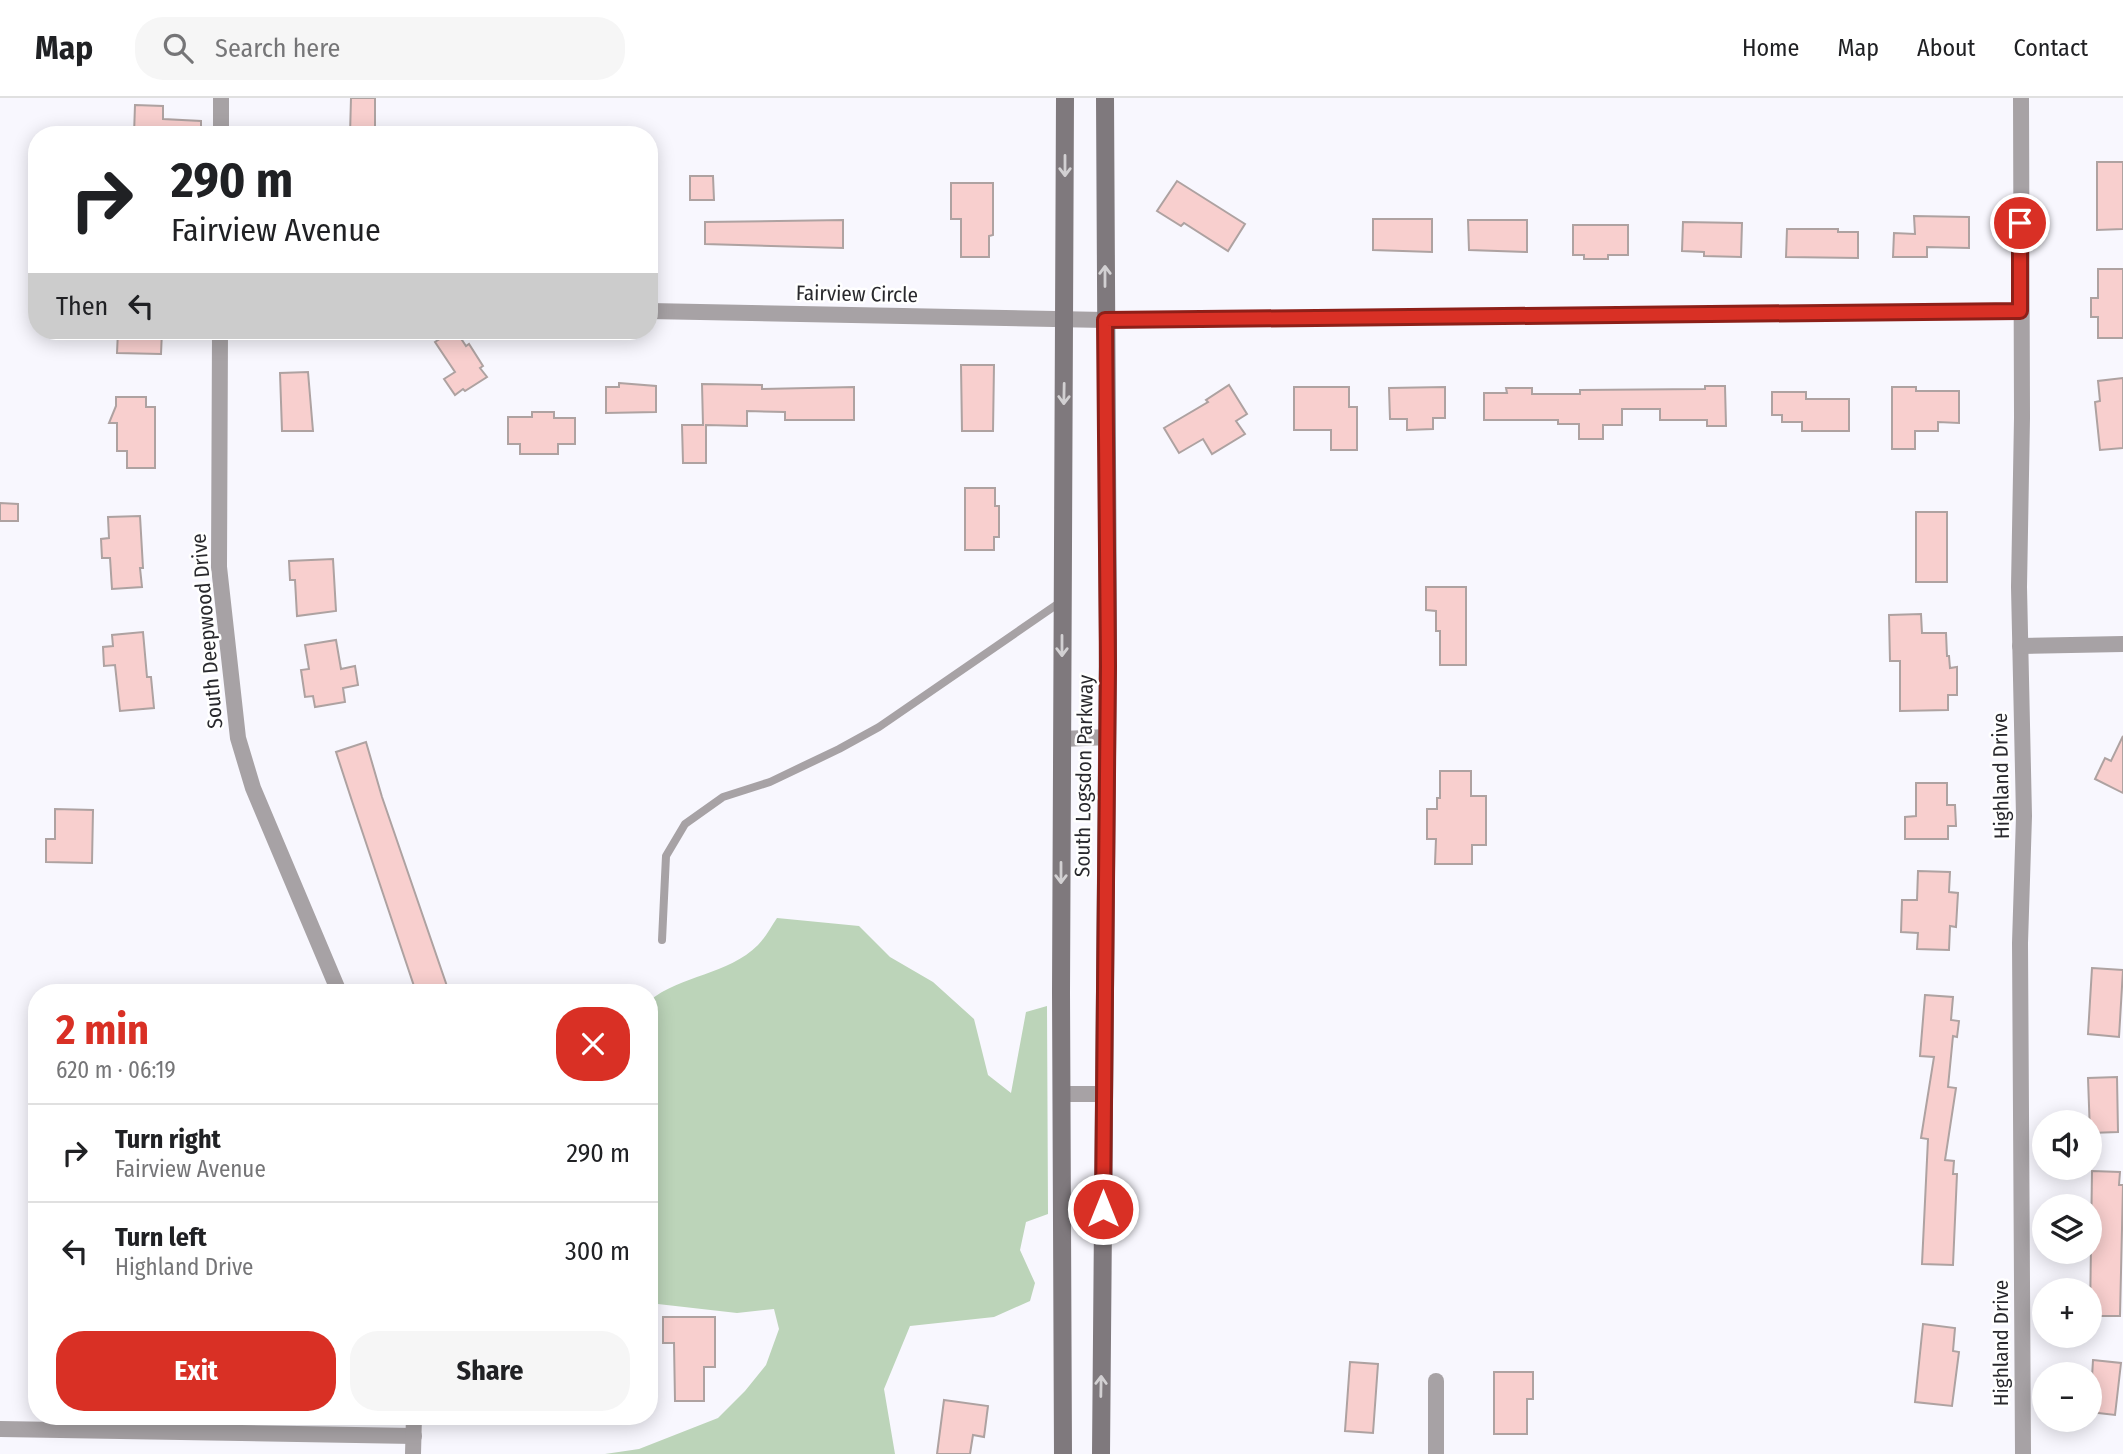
<!DOCTYPE html>
<meta charset="utf-8">
<style>
:root{--surface:#fff;--page:#f6f6f6;--text:#202124;--muted:#757577;--line:#e0e0e0;--accent:#d93025}
body{margin:0;font-family:"Fira Sans Condensed",sans-serif;background:var(--page);color:var(--text);height:100vh;display:flex;flex-direction:column;font-size:26px;white-space:nowrap}
*{box-sizing:border-box;margin:0}
p{font-size:23px;color:var(--muted)}
.icon{flex:none;width:38px;height:38px;fill:none;stroke:currentColor;stroke-width:2;stroke-linecap:round;stroke-linejoin:round}
.map{position:relative;flex:1;overflow:hidden}
.panel{position:absolute;left:28px;top:886px;width:630px;height:441px;display:flex;flex-direction:column;background:var(--surface);border-radius:28px;box-shadow:0 4px 18px #0003}
.panel>*{flex:none}
.banner{position:absolute;left:28px;top:28px;width:630px;height:214px;border-radius:28px;box-shadow:0 4px 18px #0003;background:#fff;color:var(--text);overflow:hidden}
.buttons{position:absolute;left:2032px;top:1012px;display:grid;gap:14px}
.buttons a{display:grid;place-items:center;width:70px;height:70px;border-radius:50%;background:var(--surface);box-shadow:0 4px 18px #0003;font-size:35px}
.pin{position:absolute;display:grid;place-items:center;width:60px;height:60px;color:#fff;margin:-30px;border:4px solid #fff;border-radius:50%;box-shadow:0 2px 7px #0007}
.me{position:absolute;width:77px;margin:-38px;rotate:0deg;stroke-linejoin:round;filter:drop-shadow(0 0 5px #0008)}
.turn{display:flex;align-items:center;gap:24px;height:147px;padding:0 28px;font-size:32px}
.turn .icon{width:91px;height:91px;stroke-width:2.5}
.turn b{display:block;font-size:49px;line-height:60px}
.then{display:flex;align-items:center;height:66px;padding:0 28px;background:#0003;gap:14px;font-size:26px}
.round{display:grid;place-items:center;flex:none;width:74px;height:74px;border-radius:28px;background:var(--page)}
.overview{display:flex;align-items:center;justify-content:space-between;height:119px;padding:0 28px}
h1{font-size:42px;font-weight:700;line-height:52px;color:var(--accent)}
.cta{display:flex;gap:14px;margin-top:auto;padding:14px 28px}
.cta a{flex:1;height:80px;border-radius:28px;background:var(--accent);color:#fff;font-size:28px;font-weight:700;line-height:80px;text-align:center}
.cta a+a{background:var(--page);color:var(--text)}
ul{padding:0;list-style:none}
li{display:flex;align-items:center;gap:21px;height:98px;padding:0 28px;border-top:2px solid var(--line)}
li div{flex:1}
li b{display:block;font-size:26px}
li em{font-style:normal}
header{display:flex;align-items:center;gap:42px;box-sizing:border-box;height:98px;padding:0 35px;background:var(--surface);border-bottom:2px solid var(--line)}
header strong{font-size:33px}
nav{display:flex;gap:38px;margin-inline-start:auto;font-size:24px}
.search{width:490px;height:63px;background:var(--page);display:flex;align-items:center;gap:18px;box-sizing:border-box;padding:0 24px;border-radius:28px;color:var(--muted);font-size:26px}
.map>svg:first-child{display:block}
.green{fill:#bcd4b9}
.building{fill:#f8cfce;stroke:#aea2a1;stroke-width:2}
.lines{fill:none;stroke-linecap:round;stroke-linejoin:round}
.service{stroke:#a7a2a5;stroke-width:8}
.minor{stroke:#a7a2a5;stroke-width:16}
.secondary{stroke:#7f797d;stroke-width:18}
.oneway{stroke:#d2d0d2}
.route-casing{stroke:#8d1f18;stroke-width:18}
.route{stroke:#d93025;stroke-width:12}
.labels{text-anchor:middle;stroke-width:5;stroke-linejoin:round;paint-order:stroke}
.street-label{font-size:21px;fill:#29292d;stroke:#fff}
</style>
<header>
<strong>Map</strong>
<div class="search"><svg class="icon" aria-label="search" viewBox="0 0 24 24"><circle cx="10" cy="10" r="6"/><path d="M15 15l6 6"/></svg>Search here</div>
<nav><a>Home</a><a>Map</a><a>About</a><a>Contact</a></nav>
</header>
<div class="map">
<svg width="2123" height="1356" viewBox="0 0 2123 1356">
<rect width="100%" height="100%" fill="#f8f7fe"/>
<path class="green" d="M777,820l82,8 31,31 43,25 41,37 14,56 23,18 15,-81 21,-6 1,208 -22,8 -6,28 15,33 -5,18 -36,16 -84,9 -26,63 11,65h-290l34,-5 79,-31 27,-27 21,-26 13,-36 -5,-20 -37,4 -88,-10v-302c32,-26 79,-26 109,-56 7,-7 13,-18 19,-27z"/>
<g class="building">
<polygon points="351,0 375,0 375,37 350,37"/>
<polygon points="135,7 163,8 163,21 201,23 201,37 134,37"/>
<polygon points="2097,64 2123,64 2123,131 2097,132"/>
<polygon points="690,78 713,78 714,102 690,102"/>
<polygon points="1177,83 1245,126 1228,153 1184,125 1181,128 1157,113"/>
<polygon points="951,85 993,85 993,137 989,138 989,159 961,159 961,121 951,121"/>
<polygon points="1914,118 1969,119 1969,150 1927,149 1927,159 1893,159 1894,135 1915,136"/>
<polygon points="1373,121 1432,121 1432,154 1373,152"/>
<polygon points="843,122 843,150 705,146 705,124"/>
<polygon points="1468,122 1527,122 1527,154 1469,152"/>
<polygon points="1683,124 1742,125 1741,159 1704,158 1704,154 1682,153"/>
<polygon points="1573,127 1628,127 1628,157 1608,157 1608,161 1584,161 1584,157 1573,157"/>
<polygon points="1787,131 1838,131 1838,134 1858,134 1858,160 1786,159"/>
<polygon points="2098,171 2123,171 2123,240 2098,240 2098,219 2091,219 2091,200 2098,200"/>
<polygon points="118,233 162,233 161,256 117,255"/>
<polygon points="452,233 456,233 466,248 469,246 483,268 480,270 487,279 465,293 463,291 455,297 444,281 455,274 435,244"/>
<polygon points="961,267 994,267 993,333 962,333"/>
<polygon points="308,274 313,333 282,333 280,275"/>
<polygon points="2123,280 2123,350 2100,352 2095,304 2100,303 2098,283"/>
<polygon points="619,285 656,288 656,314 606,315 606,289 619,289"/>
<polygon points="702,286 762,287 762,291 854,289 854,322 785,322 785,314 747,313 747,328 706,327 706,365 683,365 682,327 703,327"/>
<polygon points="1229,287 1247,316 1236,323 1245,336 1212,356 1203,341 1179,355 1164,330 1208,304 1206,302"/>
<polygon points="1705,288 1725,288 1726,328 1707,328 1707,322 1660,322 1660,311 1622,311 1622,327 1603,327 1603,341 1579,341 1579,326 1558,326 1558,322 1484,322 1484,295 1507,295 1506,290 1532,290 1532,296 1580,296 1580,292 1705,291"/>
<polygon points="1294,289 1349,289 1349,309 1357,309 1357,352 1331,352 1331,332 1294,332"/>
<polygon points="1445,289 1445,320 1433,320 1433,331 1407,332 1407,321 1390,321 1389,290"/>
<polygon points="1892,289 1916,289 1916,293 1959,293 1959,325 1938,324 1938,333 1915,333 1915,351 1892,351"/>
<polygon points="1772,294 1806,294 1806,301 1849,301 1849,333 1802,333 1802,324 1782,324 1782,317 1772,317"/>
<polygon points="116,299 146,299 146,309 155,309 155,370 127,370 127,353 117,353 117,325 109,325 116,308"/>
<polygon points="532,314 554,314 554,320 575,320 575,346 558,346 558,356 520,356 520,346 508,346 508,319 532,319"/>
<polygon points="965,390 995,390 995,408 999,408 999,439 994,439 994,452 965,452"/>
<polygon points="0,405 18,406 18,423 0,423"/>
<rect x="1916" y="414" width="31" height="70"/>
<polygon points="140,418 143,470 140,470 142,489 112,491 110,460 102,460 101,441 109,440 108,419"/>
<polygon points="333,461 336,513 297,518 295,482 290,482 289,463"/>
<polygon points="1426,489 1466,489 1466,567 1440,567 1440,533 1436,533 1436,513 1426,512"/>
<polygon points="1921,516 1922,535 1946,535 1947,558 1949,558 1950,570 1957,569 1957,597 1948,597 1948,612 1900,613 1900,563 1890,563 1889,517"/>
<polygon points="143,534 147,579 151,579 154,610 120,613 115,567 104,568 103,549 113,548 112,537"/>
<polygon points="336,542 341,571 355,568 358,587 343,590 345,604 315,609 313,598 305,599 301,572 309,571 305,547"/>
<polygon points="2123,638 2123,695 2095,681 2105,660 2111,663"/>
<polygon points="366,644 382,699 449,894 416,894 352,703 336,654"/>
<polygon points="1440,673 1471,673 1471,698 1486,698 1486,747 1472,747 1472,766 1435,766 1436,741 1427,741 1427,711 1437,711 1437,700 1440,700"/>
<polygon points="1916,685 1947,685 1947,707 1955,707 1956,728 1948,728 1948,741 1905,741 1905,719 1916,718"/>
<polygon points="55,711 93,712 92,765 46,764 46,741 55,741"/>
<polygon points="1918,773 1950,774 1949,794 1958,795 1956,829 1950,828 1949,852 1917,851 1918,835 1901,834 1902,802 1917,802"/>
<polygon points="2092,870 2123,872 2119,939 2088,936"/>
<polygon points="1925,897 1953,899 1951,922 1959,923 1957,939 1953,938 1948,989 1956,990 1945,1062 1954,1063 1953,1076 1957,1076 1953,1167 1922,1166 1928,1041 1921,1040 1934,959 1920,958"/>
<polygon points="2117,979 2118,1034 2090,1035 2088,980"/>
<polygon points="2092,1073 2120,1074 2119,1087 2123,1087 2120,1218 2090,1218"/>
<polygon points="663,1219 715,1219 715,1269 704,1269 704,1303 675,1303 674,1245 663,1245"/>
<polygon points="1923,1226 1955,1230 1953,1253 1959,1254 1952,1308 1915,1304"/>
<polygon points="2093,1262 2121,1265 2115,1317 2090,1314"/>
<polygon points="1350,1264 1378,1266 1373,1335 1345,1333"/>
<polygon points="1494,1274 1533,1274 1533,1301 1527,1301 1527,1336 1494,1336"/>
<polygon points="944,1302 988,1308 984,1339 973,1337 970,1356 937,1356"/>
</g>
<g class="lines">
<polyline class="service" points="662,842 666,758 685,726 723,699 770,684 839,651 879,629 1062,503"/>
<g class="minor">
<polyline points="2021,0 2022,320 2019,489 2024,718 2020,845 2023,1356"/>
<polyline points="221,37 221,0"/>
<polyline points="649,213 1105,222 2020,213"/>
<polyline points="220,233 219,469 238,640 253,690 339,894"/>
<polyline points="2020,548 2123,546"/>
<polyline points="1062,641 1108,639"/>
<polyline points="1063,996 1103,996"/>
<polyline points="0,1331 414,1338"/>
<polyline points="413,1356 414,1318"/>
<polyline points="1436,1356 1436,1283"/>
</g>
<g class="secondary">
<polyline points="1063,1356 1061,894 1065,0"/>
<polyline points="1101,1356 1108,544 1105,0"/>
</g>
</g>
<defs><path id="oneway-shaft" d="M-6 0H5M1.5-3L5.5 0L1.5 3" fill="none" stroke-width="1.6" stroke-linecap="round" stroke-linejoin="round" transform="scale(1.75)"/></defs>
<g class="oneway">
<use href="#oneway-shaft" transform="translate(1065 68) rotate(90)"/>
<use href="#oneway-shaft" transform="translate(1105 178) rotate(-90)"/>
<use href="#oneway-shaft" transform="translate(1064 296) rotate(91)"/>
<use href="#oneway-shaft" transform="translate(1062 548) rotate(90)"/>
<use href="#oneway-shaft" transform="translate(1061 775) rotate(90)"/>
<use href="#oneway-shaft" transform="translate(1101 1288) rotate(-89)"/>
</g>
<g class="lines">
<defs>
<polyline id="route" points="1103,1111 1108,568 1105,222 2020,213 2020,125"/>
</defs>
<use href="#route" class="route-casing"/>
<use href="#route" class="route"/>
</g>
<g class="labels">
<g class="street-label">
<text transform="translate(857 196) rotate(1)" y="7">Fairview Circle</text>
<text transform="translate(207 533) rotate(-95)" y="7">South Deepwood Drive</text>
<text transform="translate(1084 678) rotate(-89)" y="7">South Logsdon Parkway</text>
<text transform="translate(2001 678) rotate(-91)" y="7">Highland Drive</text>
<text transform="translate(2001 1245) rotate(-90)" y="7">Highland Drive</text>
</g>
</g>
</svg>
<div class="buttons">
<a><svg class="icon" aria-label="sound" viewBox="0 0 24 24"><path d="M4 9h4l5-4v14l-5-4H4zM17 9q2 3 0 6"/></svg></a>
<a><svg class="icon" aria-label="layers" viewBox="0 0 24 24"><path d="M12 4l9 5-9 5-9-5zM3 14l9 5 9-5"/></svg></a>
<a>+</a>
<a>−</a>
</div>
<div class="pin" style="left:2020px;top:125px;background:#d93025"><svg class="icon" aria-label="arrive" viewBox="0 0 24 24"><path d="M6 21V4h12l-3 4 3 4H6"/></svg></div>
<svg class="me" style="left:1103px;top:1111px" viewBox="-20 -20 40 40"><circle r="17" fill="#d93025" stroke="#fff" stroke-width="3"/><path d="M0-11L8 9 0 5-8 9z" fill="#fff"/></svg>
<div class="banner">
<div class="turn"><svg class="icon" aria-label="right" viewBox="0 0 24 24"><path d="M7 20v-9h11M14 6l5 5-5 5"/></svg><div><b>290 m</b>Fairview Avenue</div></div>
<div class="then">Then<svg class="icon" aria-label="left" viewBox="0 0 24 24"><path d="M17 20v-9H6M10 6l-5 5 5 5"/></svg></div>
</div>
<section class="panel">
<div class="overview"><div><h1>2 min</h1><p>620 m · 06:19</p></div><a class="round" style="background:#d93025;color:#fff"><svg class="icon" aria-label="close" viewBox="0 0 24 24"><path d="M6 6l12 12M18 6L6 18"/></svg></a></div>
<ul>
<li><svg class="icon" aria-label="right" viewBox="0 0 24 24"><path d="M7 20v-9h11M14 6l5 5-5 5"/></svg><div><b>Turn right</b><p>Fairview Avenue</p></div><em>290 m</em></li>
<li><svg class="icon" aria-label="left" viewBox="0 0 24 24"><path d="M17 20v-9H6M10 6l-5 5 5 5"/></svg><div><b>Turn left</b><p>Highland Drive</p></div><em>300 m</em></li>
</ul>
<div class="cta"><a>Exit</a><a>Share</a></div>
</section>
</div>
